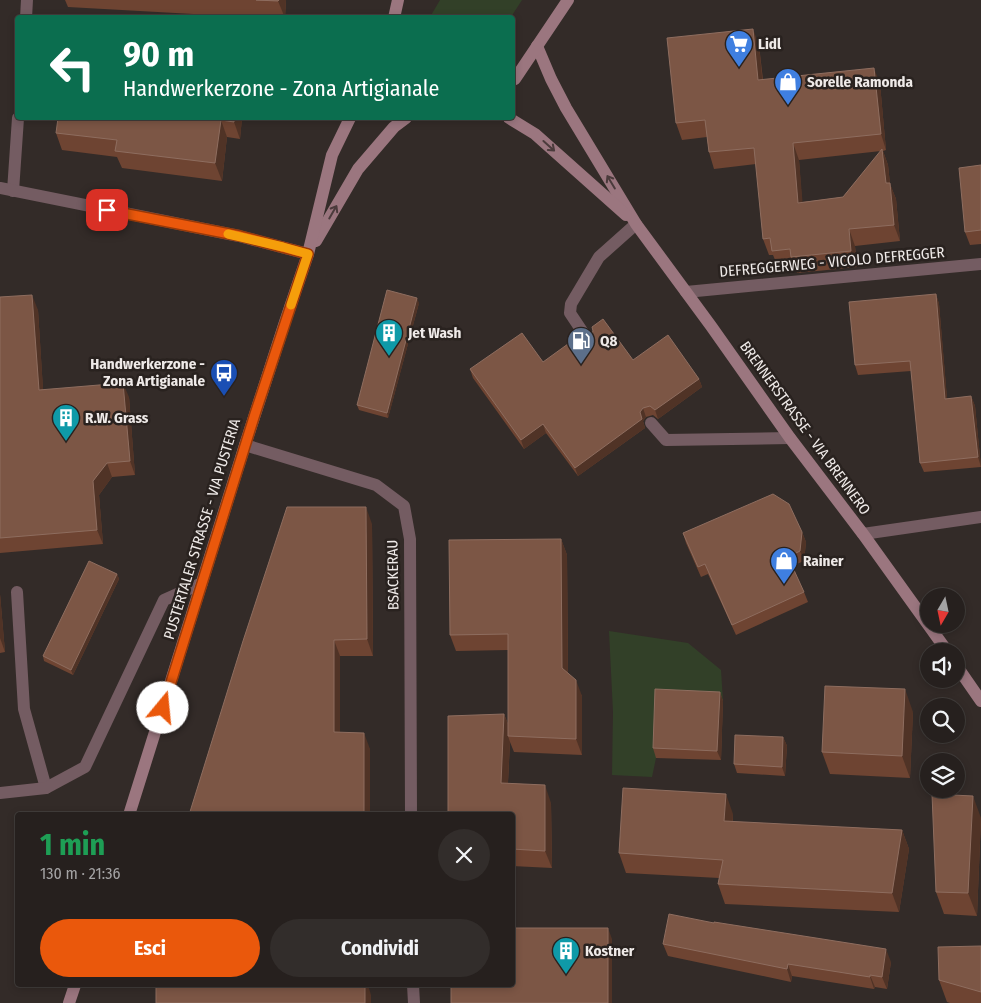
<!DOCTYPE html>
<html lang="it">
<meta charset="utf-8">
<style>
:root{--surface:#26201e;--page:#322d2b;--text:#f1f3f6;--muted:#a4a3a4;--line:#423e3c;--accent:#ea580c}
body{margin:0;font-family:"Fira Sans Condensed",sans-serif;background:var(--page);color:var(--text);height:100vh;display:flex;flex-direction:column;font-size:19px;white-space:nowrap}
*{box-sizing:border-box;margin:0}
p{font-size:16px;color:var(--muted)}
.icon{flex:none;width:28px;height:28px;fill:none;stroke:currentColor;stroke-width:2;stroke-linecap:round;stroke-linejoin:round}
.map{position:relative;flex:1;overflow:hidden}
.drawer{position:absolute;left:15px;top:812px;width:500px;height:175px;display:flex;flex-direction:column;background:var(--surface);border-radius:5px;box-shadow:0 2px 8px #0003,0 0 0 1px var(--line)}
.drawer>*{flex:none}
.banner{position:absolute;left:15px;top:15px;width:500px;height:105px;border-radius:5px;box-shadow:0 2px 8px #0003,0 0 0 1px var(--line);background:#0b6e4f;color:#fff;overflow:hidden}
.needle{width:32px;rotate:189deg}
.controls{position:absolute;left:920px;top:588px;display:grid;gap:10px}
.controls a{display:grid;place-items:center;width:45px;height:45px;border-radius:50%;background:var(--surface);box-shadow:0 2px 8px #0003,0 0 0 1px var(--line);font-size:25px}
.pin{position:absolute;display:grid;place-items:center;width:42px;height:42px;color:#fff;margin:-21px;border-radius:10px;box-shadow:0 2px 8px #0006}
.me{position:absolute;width:55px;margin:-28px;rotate:17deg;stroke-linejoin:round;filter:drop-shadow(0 0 4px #0008)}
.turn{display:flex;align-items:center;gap:18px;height:105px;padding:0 25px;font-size:22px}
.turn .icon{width:65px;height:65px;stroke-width:2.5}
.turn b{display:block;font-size:35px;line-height:42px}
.round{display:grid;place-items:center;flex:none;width:52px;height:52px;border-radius:26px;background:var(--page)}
.overview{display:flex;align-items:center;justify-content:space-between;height:85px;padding:0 25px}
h1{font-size:30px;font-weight:700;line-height:38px;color:#1e9e55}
.action{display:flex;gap:10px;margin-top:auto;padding:10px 25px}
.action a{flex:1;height:58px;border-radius:30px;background:var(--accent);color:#fff;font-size:20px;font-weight:700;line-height:58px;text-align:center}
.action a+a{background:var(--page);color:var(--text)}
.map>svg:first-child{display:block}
.green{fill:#324028}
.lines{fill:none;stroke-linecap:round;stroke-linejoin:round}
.lane{stroke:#745c62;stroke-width:12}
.street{stroke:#745c62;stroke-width:12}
.secondary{stroke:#9b767f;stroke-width:12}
.wall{fill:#6e4432;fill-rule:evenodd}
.shaded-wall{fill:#503326}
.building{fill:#7c5645;stroke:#8e6d5f}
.oneway{stroke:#4b3b3c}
.route-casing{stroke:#983908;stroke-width:12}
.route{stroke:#ea580c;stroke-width:9}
.slow{stroke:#f59e0b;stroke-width:9}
.labels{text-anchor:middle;stroke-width:5;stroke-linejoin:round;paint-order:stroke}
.poi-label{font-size:15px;font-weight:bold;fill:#efeae8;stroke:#29221f;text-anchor:start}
.street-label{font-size:15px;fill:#efeae8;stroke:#29221f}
</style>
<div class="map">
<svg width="981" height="1003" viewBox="0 0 981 1003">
<rect width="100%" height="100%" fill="#332b28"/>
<g class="green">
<polygon points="440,0 522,0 511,17 430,17"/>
<polygon points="609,631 688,643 721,670 723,701 659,699 656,758 652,777 612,775 613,712"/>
</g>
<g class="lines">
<g class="lane">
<polyline points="26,18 27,0"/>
<polyline points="13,191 18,118"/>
<polyline points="588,340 570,313 571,304 599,257 636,224"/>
<polyline points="651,423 666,440 790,438"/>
<polyline points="17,592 24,709 46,788"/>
<polyline points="0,793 46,788 85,767 164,600 202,583"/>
</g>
<g class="street">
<polyline points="0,188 239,236 308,254"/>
<polyline points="686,292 981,264"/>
<polyline points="245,445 376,485 404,506 410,539 411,815"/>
<polyline points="863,534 981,517"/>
<polyline points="413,985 414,1003"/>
</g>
<g class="secondary">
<polyline points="394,18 398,0"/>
<polyline points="537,46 551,79 566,108 636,224 711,326 790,438 863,534 947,651"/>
<polyline points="512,80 515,79 568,0"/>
<polyline points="509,118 535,134 626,215"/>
<polyline points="316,241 358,169 394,127 406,118"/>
<polyline points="956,665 981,701"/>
<polyline points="129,815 245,445 285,322 308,254 332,155 350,118"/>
<polyline points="69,1003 75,985"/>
</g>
</g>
<g class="wall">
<polygon points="65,0 286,0 285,18 267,18 68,7"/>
<path d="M759,45l4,35 117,4 6,66 -3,1 5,14 2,19 6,15 4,42 -45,5 2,21 -60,6 -3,-8 -16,2 -5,-12h-4l-6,-16 -7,-75 -42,5 -5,-17 -2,-15 -25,3 -6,-17zM881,151l-38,46 -41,5 -3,-42z"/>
<polygon points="242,118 240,139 227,137 222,181 122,168 117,157 62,150 56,133"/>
<polygon points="981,165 981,244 970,245 965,232"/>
<polygon points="936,294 939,304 947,399 971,396 975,406 981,467 924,472 920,463 911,371 858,375 855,365"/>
<polygon points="0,297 38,310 43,390 129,397 135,475 112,477 99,495 103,544 0,553"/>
<polygon points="419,303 388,418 359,410 357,405"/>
<polygon points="633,360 699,379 702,387 658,419 653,415 646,417 643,421 645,428 578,476 546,433 524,449 473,378 470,369 543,362"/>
<polygon points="372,524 373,656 340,656 340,732 370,749 189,815"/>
<polygon points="802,532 806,542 804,561 792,566 804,592 808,602 736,635 708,574 701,577 686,543 683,533"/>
<polygon points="561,539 567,555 568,673 582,696 582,755 514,752 510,742 508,783 551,803 552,868 512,866 512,815 448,815 504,714 508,724 508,650 456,651 450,635"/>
<polygon points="117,574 119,579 73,675 44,661 43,656"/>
<polygon points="0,594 5,652 0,653"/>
<polygon points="720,692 723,701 721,760 656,758 653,748"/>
<polygon points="913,712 910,778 830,774 822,752"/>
<polygon points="783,737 787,746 785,776 737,773 734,764"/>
<polygon points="733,814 733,822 902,830 909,849 899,912 725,904 718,884 719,878 626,873 619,853"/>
<polygon points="981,818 977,916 944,914 936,892"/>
<polygon points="663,944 891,962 887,989 875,987 874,989 792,976 791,982 668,956"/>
<polygon points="981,946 981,1003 950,1003 947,1002 939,980"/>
</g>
<g class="shaded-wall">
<polygon points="279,0 286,0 285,18 278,1"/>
<polygon points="753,29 759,45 764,97 758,80"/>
<polygon points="874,68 880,84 886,150 881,134"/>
<polygon points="234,118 242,118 240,139 234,122"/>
<polygon points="221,120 227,137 222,181 215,163"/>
<polygon points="793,143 799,160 804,219 798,203"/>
<polygon points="882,149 888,165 890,184 896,199 900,241 894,225 886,183"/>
<polygon points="849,229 855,246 857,267 851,251"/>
<polygon points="936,294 939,304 948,409 945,399"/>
<polygon points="32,295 38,310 44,404 39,390"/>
<polygon points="417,298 419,303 388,418 387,413"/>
<polygon points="699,379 702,387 658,419 655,410"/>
<polygon points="123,383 129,397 135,475 130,461"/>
<polygon points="971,396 975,406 981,467 978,457"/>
<polygon points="643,408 646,417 643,421 645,428 578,476 575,468"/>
<polygon points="543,424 546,433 524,449 521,440"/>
<polygon points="107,463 112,477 99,495 103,544 97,530 93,481"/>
<polygon points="366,507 372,524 373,656 367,639"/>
<polygon points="802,532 806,542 804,561 800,551"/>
<polygon points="561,539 567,555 568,684 562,668"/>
<polygon points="117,574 119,579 73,675 71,670"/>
<polygon points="0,594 5,652 0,638"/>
<polygon points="334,640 340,656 340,749 334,732"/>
<polygon points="576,680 582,696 582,755 576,739"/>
<polygon points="905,689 913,712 910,778 902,756"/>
<polygon points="720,692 723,701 721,760 717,751"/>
<polygon points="504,714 511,732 508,736 510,742 507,800 501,783"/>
<polygon points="364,733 370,749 370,815 364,815"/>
<polygon points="783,737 787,746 785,776 782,767"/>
<polygon points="545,785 551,803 552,868 545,851"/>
<polygon points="726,794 733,814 732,841 724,821"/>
<polygon points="973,796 981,818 977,916 968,893"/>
<polygon points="902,830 909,849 899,912 892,893"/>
<polygon points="608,928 612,939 612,1003 608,1003"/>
<polygon points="886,949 891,962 887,989 882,977"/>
<polygon points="788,964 792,976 791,982 787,969"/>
<polygon points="870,975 875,987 874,989 870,977"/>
<polygon points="364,985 368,985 371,995 371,1003 365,1003"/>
</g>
<g class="building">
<polygon points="256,0 279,0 278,1"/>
<polygon points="753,29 758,80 874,68 881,134 793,143 798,203 843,197 882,149 886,183 890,183 894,225 849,229 851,251 791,257 790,249 772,251 770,238 763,239 754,148 709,152 705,120 676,123 667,38"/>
<polygon points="58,118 234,118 234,122 221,120 215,163 115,151 117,140 56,133"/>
<polygon points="981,165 981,230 965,232 959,168"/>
<polygon points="387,290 417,298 387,413 357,405"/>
<polygon points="936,294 945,399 971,396 978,457 920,463 910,361 855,365 849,302"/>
<polygon points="32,295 39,390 123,383 130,461 107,463 93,481 97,530 0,538 0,297"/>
<polygon points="603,319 633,360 668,335 699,379 655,410 650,406 643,408 640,412 642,419 575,468 543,424 521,440 470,369 522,333 543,362 579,336 585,339 590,338 593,331 592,327"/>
<polygon points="773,494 789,504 802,532 800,551 788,557 804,592 732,625 705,564 698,567 683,533"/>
<polygon points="287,507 366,507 367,639 334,640 334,732 364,733 364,815 189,815 243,641"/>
<polygon points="561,539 562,668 576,680 576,739 508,736 508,634 450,635 449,540"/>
<polygon points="89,561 117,574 71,670 43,656"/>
<polygon points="825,686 905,689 902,756 822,752"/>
<polygon points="655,689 720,692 717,751 653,748"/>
<polygon points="504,714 501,783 545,785 545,851 512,849 512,815 448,815 448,716"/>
<polygon points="735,735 783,737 782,767 734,764"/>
<polygon points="623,788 726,794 724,821 902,830 892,893 718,884 723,860 619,853"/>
<polygon points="932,794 973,796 968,893 936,892"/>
<polygon points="669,914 714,923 714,922 886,949 882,977 870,975 870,977 788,964 787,969 663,944"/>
<polygon points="515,928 608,928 608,1003 451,1003 451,985 512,985 512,936 515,936"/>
<polygon points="981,946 981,992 939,980 938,947"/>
<rect x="156" y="985" width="209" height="18"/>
</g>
<defs><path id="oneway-shaft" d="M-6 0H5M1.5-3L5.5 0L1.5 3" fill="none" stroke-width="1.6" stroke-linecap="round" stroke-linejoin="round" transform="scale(1.25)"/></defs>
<g class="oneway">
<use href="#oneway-shaft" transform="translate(549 146) rotate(42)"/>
<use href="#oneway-shaft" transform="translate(611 182) rotate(-121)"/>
<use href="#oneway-shaft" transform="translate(333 212) rotate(-60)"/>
</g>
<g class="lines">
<defs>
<polyline id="route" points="107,210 240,236 308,254 255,414 163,708"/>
</defs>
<use href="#route" class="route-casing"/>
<use href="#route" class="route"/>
<polyline class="slow" points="228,234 283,247 308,254 291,305"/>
</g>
<defs>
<symbol id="supermarket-pin" viewBox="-11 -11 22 30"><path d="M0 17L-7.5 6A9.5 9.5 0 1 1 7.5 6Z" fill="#3f7fe0" stroke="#29221f"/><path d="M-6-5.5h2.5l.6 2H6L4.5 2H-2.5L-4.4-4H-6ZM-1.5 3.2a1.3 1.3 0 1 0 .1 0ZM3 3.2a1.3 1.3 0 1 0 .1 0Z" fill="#fff"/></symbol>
<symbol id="shop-pin" viewBox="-11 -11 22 30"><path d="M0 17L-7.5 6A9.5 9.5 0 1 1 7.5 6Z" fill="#3f7fe0" stroke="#29221f"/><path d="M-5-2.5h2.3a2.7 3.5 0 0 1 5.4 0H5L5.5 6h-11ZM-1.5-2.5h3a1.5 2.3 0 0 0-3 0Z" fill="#fff"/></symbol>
<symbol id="building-pin" viewBox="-11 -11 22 30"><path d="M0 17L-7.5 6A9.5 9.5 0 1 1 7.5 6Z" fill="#0f9aa8" stroke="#29221f"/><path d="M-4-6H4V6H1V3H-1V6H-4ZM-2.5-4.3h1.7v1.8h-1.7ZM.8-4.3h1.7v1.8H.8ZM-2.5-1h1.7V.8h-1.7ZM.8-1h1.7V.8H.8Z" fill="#fff"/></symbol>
<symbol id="fuel-pin" viewBox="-11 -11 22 30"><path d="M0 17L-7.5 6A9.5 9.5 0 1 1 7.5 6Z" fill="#5c6f8a" stroke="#29221f"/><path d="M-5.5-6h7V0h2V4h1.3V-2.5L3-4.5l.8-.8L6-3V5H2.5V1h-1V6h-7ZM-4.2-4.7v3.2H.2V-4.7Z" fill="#fff"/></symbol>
<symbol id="bus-pin" viewBox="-11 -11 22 30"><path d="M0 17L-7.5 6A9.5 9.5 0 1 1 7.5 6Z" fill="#1a4fb4" stroke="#29221f"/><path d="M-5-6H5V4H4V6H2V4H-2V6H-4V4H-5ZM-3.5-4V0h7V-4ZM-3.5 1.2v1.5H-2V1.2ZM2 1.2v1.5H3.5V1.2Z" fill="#fff"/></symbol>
</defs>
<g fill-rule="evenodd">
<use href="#supermarket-pin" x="723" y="28" width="32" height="43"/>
<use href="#shop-pin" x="772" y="66" width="32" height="43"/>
<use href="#building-pin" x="373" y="317" width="32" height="43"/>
<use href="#fuel-pin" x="565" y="325" width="32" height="43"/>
<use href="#bus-pin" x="208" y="357" width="32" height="43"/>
<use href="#building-pin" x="50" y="402" width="32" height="43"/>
<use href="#shop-pin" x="768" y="545" width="32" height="43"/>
<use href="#building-pin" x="550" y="935" width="32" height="43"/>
</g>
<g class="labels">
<g class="poi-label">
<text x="758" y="49">Lidl</text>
<text x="807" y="87">Sorelle Ramonda</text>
<text x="408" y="338">Jet Wash</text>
<text x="600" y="346">Q8</text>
<text x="205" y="369" text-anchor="end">Handwerkerzone -<tspan x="205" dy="17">Zona Artigianale</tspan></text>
<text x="85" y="423">R.W. Grass</text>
<text x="803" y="566">Rainer</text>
<text x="585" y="956">Kostner</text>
</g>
<g class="street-label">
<text transform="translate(832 262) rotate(-5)" y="5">DEFREGGERWEG - VICOLO DEFREGGER</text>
<text transform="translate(805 428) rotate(54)" y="5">BRENNERSTRASSE - VIA BRENNERO</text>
<text transform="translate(202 529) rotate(-73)" y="5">PUSTERTALER STRASSE - VIA PUSTERIA</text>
<text transform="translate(393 575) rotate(-91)" y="5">BSACKERAU</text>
</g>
</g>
</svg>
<div class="controls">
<a><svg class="needle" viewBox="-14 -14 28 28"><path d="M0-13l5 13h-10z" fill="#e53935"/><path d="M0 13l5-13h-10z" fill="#a4a3a4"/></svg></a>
<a><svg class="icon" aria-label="sound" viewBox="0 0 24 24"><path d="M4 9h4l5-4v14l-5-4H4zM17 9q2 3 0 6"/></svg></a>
<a><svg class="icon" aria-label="search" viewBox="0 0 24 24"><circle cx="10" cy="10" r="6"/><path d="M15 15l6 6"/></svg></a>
<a><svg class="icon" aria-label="layers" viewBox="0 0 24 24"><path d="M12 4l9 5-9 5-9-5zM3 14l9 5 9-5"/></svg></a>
</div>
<div class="pin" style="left:107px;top:210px;background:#d93025"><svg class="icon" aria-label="arrive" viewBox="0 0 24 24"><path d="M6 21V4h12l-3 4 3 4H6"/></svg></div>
<svg class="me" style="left:163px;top:708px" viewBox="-20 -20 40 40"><circle r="19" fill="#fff"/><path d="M0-13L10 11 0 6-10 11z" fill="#ea580c"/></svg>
<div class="banner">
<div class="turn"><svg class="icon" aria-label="left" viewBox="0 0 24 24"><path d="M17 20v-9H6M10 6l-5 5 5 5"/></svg><div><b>90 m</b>Handwerkerzone - Zona Artigianale</div></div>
</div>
<section class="drawer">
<div class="overview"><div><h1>1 min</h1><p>130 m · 21:36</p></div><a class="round"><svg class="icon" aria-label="close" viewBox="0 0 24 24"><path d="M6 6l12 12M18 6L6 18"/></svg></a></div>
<div class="action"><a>Esci</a><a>Condividi</a></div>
</section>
</div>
